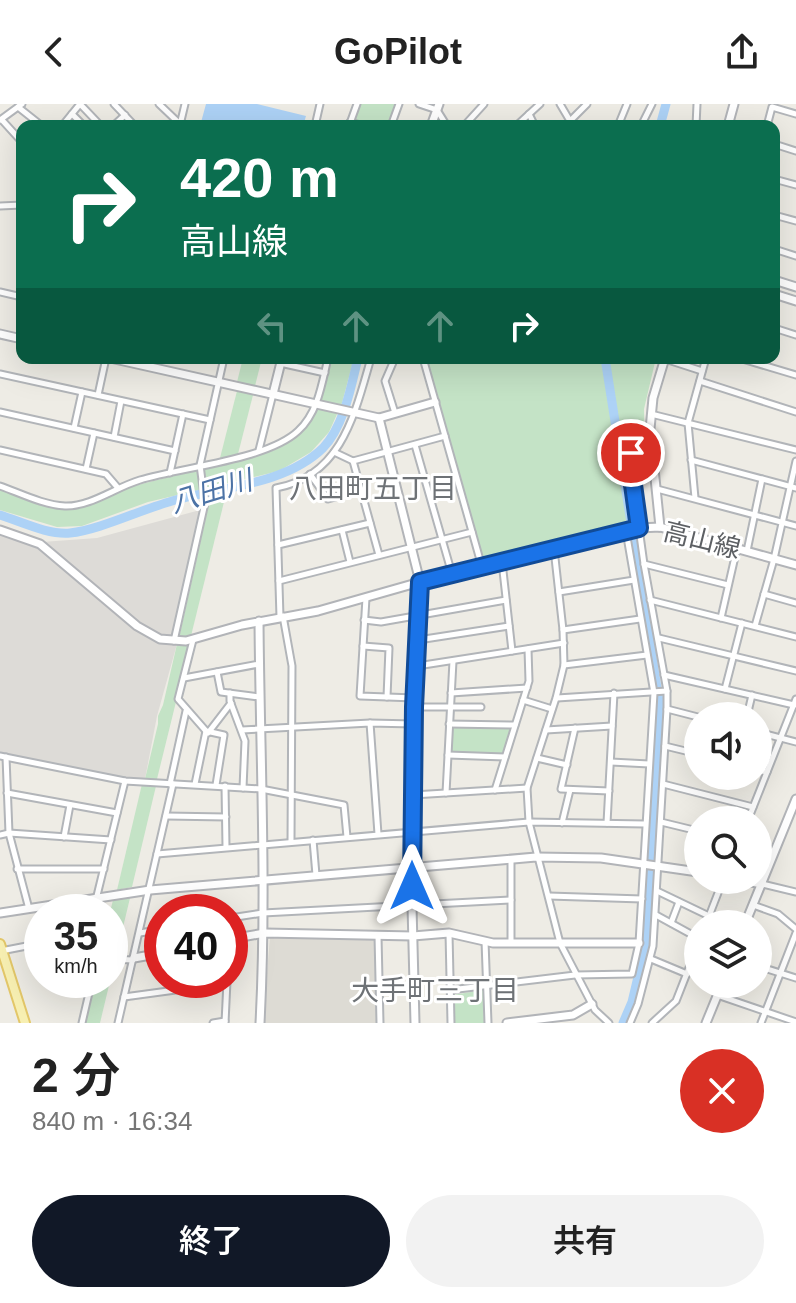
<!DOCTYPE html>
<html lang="ja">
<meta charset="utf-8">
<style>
:root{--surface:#fff;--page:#f2f2f2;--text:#222;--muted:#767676;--accent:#111827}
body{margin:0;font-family:Helvetica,"Noto Sans JP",sans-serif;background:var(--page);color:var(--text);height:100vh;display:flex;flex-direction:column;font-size:30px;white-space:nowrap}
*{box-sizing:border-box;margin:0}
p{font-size:26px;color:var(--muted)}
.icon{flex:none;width:44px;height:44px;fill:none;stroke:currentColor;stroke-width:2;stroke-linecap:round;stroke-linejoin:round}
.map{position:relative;height:919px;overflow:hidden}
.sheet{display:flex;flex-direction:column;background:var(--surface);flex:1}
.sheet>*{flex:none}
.top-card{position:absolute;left:16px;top:16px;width:764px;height:244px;border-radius:16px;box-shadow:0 8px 32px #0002;background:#0b6e4f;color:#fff;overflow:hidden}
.controls{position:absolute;left:684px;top:598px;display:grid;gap:16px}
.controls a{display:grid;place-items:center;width:88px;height:88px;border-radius:50%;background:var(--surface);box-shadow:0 8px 32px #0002;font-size:40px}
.speed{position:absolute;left:24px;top:790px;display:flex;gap:16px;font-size:40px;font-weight:700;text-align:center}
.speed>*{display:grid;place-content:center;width:104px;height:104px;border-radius:50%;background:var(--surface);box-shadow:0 8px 32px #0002;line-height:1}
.speed small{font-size:20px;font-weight:400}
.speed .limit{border:12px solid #d22;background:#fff;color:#111}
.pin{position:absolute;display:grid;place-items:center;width:68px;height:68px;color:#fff;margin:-34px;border:4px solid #fff;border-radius:50%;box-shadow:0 2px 8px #0007}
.me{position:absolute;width:88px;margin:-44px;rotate:0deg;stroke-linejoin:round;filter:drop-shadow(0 0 6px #0008)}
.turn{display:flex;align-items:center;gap:28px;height:168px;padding:0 32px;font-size:36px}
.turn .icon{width:104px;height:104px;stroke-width:2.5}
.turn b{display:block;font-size:56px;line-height:68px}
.lanes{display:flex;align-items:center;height:76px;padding:0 32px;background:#0003;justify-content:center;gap:40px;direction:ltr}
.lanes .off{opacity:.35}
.round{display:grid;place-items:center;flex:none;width:84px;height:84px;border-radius:42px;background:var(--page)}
.summary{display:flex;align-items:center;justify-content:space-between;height:136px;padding:0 32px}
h1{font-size:48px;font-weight:600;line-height:60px}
.action{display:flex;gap:16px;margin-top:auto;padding:16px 32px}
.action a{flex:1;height:92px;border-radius:48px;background:var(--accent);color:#fff;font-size:32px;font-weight:600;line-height:92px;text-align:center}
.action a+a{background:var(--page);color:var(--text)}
header{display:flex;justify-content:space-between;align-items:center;height:104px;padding:0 32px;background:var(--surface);font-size:36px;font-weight:600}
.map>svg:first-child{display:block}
.industrial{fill:#dddbd7}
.education{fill:#dddbd4}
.green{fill:#c4e3c6}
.water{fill:#add2f6}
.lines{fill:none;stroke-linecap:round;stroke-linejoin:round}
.river{stroke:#add2f6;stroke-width:9}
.street-casing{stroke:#b2b5b9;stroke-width:9}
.secondary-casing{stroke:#b2b4b8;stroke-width:11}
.primary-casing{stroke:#e3c769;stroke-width:12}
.street{stroke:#fff;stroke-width:5}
.secondary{stroke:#fff;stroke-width:7}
.primary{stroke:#f7efb2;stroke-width:8}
.route-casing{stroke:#114b97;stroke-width:20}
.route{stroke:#1a73e8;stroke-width:14}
.labels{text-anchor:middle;stroke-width:6;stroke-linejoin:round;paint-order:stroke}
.street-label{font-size:26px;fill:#5d6064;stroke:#fff}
.neighbourhood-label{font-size:28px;fill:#6e7276;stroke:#fff}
.water-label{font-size:28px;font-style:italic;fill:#4c73a6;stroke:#fff}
</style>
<header><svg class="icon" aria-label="back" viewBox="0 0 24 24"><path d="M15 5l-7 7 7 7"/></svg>GoPilot<svg class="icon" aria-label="share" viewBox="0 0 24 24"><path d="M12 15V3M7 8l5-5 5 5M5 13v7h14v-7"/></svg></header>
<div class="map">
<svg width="796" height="919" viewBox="0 0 796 919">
<rect width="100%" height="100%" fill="#eeece5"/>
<g class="industrial">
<polygon points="200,406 202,408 171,533 159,531 140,520 42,438 97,434"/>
<polygon points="0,429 37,442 141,529 159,537 177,540 157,612 145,675 126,674 0,648"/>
</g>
<polygon class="education" points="270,832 374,834 376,836 378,919 263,919"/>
<g class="green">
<polygon points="359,0 396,0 388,22 372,22 355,17"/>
<polygon points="243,254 262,254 255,282 237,278"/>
<polygon points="332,254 354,254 342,299 329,328 311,348 279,367 148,398 82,422 57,423 0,406 0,384 51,402 70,405 122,385 275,346 294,335 310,318 320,299"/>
<polygon points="426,254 656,254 644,305 645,344 628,349 635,419 482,455"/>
<polygon points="237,287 253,291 238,350 220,354"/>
<polygon points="225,394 191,532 179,534 209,399"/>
<polygon points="177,540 190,541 157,675 145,675 158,620 158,612 163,601"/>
<polygon points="451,623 511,624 502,650 450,649"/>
<polygon points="142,680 156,682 132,783 117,786"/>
<polygon points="130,794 100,919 84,919 94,876 110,876 110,808 113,796"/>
<polygon points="483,886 484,919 453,919 453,891"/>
</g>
<polygon class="water" points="206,0 257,0 306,12 303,22 200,22"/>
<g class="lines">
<g class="river">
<polyline points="660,22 666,0"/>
<polyline points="605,254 660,603 647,835 632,898 623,919"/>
<path d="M0,411c22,7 48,20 70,18 29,-3 70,-23 99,-31 49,-15 115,-16 154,-54 21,-22 28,-61 35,-90"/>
</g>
<defs>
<g id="street">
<polyline points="80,0 101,22"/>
<polyline points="114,0 135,22"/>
<polyline points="159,0 180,20"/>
<polyline points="419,0 437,6 447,22"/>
<polyline points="560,0 573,22"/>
<polyline points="18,3 42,22"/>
<polyline points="72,10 84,22"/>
<polyline points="529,10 535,22"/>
<polyline points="0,16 22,0"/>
<polyline points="2,16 22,38"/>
<polyline points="570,17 587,0"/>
<polyline points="350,18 364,22"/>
<polyline points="180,21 185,0"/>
<polyline points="62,22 80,0"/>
<polyline points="113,22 125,11"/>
<polyline points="315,22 320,0"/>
<polyline points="349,22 357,0"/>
<polyline points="391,22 399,0"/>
<polyline points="464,22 484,0"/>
<polyline points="516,22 540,0"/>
<polyline points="618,22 627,0"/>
<polyline points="641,22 652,0"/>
<polyline points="696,22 697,0"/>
<polyline points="767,22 772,3 796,10"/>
<polyline points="774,40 796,47"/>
<polyline points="774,75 796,81"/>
<polyline points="0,102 22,101"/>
<polyline points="774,111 796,117"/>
<polyline points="774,145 796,152"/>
<polyline points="0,188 22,193"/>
<polyline points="774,224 796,231"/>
<polyline points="423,254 482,463"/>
<polyline points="739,254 796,271"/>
<polyline points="665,255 702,267"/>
<polyline points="280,259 325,269"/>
<polyline points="0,270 210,316"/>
<polyline points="700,277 796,308"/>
<polyline points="98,291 106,254"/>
<polyline points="0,308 175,347"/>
<polyline points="395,309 385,277 395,254"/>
<polyline points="651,310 796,346"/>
<polyline points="74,324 82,288"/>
<polyline points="114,333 121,297"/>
<polyline points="415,341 452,470"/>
<polyline points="0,346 106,370 118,384"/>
<polyline points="259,346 273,290"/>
<polyline points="334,348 353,357 445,332"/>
<polyline points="691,356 796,384"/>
<polyline points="353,357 379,451"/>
<polyline points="86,365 94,329"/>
<polyline points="170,369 183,310"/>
<polyline points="310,370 328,395 361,386"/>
<path d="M0,382c20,7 43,19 65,20 25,1 51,-19 75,-26 42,-13 127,-20 158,-49 20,-18 24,-48 30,-73"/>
<polyline points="657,385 796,422"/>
<polyline points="695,394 688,319 706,254"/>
<polyline points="342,426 350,458"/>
<polyline points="278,441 370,419"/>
<polyline points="554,445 563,526 564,561 556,594 527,684 529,718 560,839 595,906 609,919"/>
<polyline points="747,447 762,375"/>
<polyline points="502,458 512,547"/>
<polyline points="644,460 728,481"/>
<polyline points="279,477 472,428"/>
<polyline points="559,488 634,476"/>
<polyline points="764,490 796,499"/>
<polyline points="366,494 360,592 415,594"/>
<polyline points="650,496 796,533"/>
<polyline points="283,512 292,562 291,738"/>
<path d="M280,513l-4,-129c66,-12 79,-75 95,-130"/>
<polyline points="721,514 737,444"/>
<polyline points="364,516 381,518 506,496"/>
<polyline points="755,522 774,455 796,357"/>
<polyline points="563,526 640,515"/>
<polyline points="659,534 796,567"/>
<polyline points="193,536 178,595 206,627 224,631 216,681"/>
<polyline points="418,536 509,522"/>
<polyline points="174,537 205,399 200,361 224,254"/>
<polyline points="363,542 389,544 387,593"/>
<polyline points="564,561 647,551"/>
<polyline points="417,562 564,539"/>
<polyline points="217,568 221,588 259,593"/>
<polyline points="664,571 794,601"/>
<polyline points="184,574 259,560"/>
<polyline points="725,585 742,519"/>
<polyline points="230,589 230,597 245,637 243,684"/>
<polyline points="451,589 527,584"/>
<polyline points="557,594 667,587"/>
<polyline points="523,596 552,605"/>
<polyline points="414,603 481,603"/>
<polyline points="667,605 698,613"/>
<polyline points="747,612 752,591"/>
<polyline points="370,619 378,730"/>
<polyline points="449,620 515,621"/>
<polyline points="575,624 561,685 609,687"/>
<polyline points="242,626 370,619 414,620"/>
<polyline points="546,626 612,622"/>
<polyline points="758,628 796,638"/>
<polyline points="208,629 231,599"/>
<polyline points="665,642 698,650"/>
<polyline points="448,651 505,653"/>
<polyline points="0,652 125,677 261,685 344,701 347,733"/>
<polyline points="6,653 9,729 29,805"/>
<polyline points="537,654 567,661"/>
<polyline points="611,658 649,660"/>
<polyline points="758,666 767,668"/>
<polyline points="170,680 186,607"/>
<polyline points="195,680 206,627"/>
<polyline points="663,680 753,703"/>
<polyline points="225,682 226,743"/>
<polyline points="495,686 529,577 528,545"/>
<polyline points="7,689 117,709"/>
<polyline points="446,689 453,557"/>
<polyline points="413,691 527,684"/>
<polyline points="166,712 226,713"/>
<polyline points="748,716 796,595"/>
<polyline points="661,718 698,727"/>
<polyline points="562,719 570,686"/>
<polyline points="607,719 614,589"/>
<polyline points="0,731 9,729 111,736"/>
<polyline points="64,733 70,701"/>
<polyline points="313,736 316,771"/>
<polyline points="157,750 529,718 645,720"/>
<polyline points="511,755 511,839"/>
<polyline points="17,765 104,765"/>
<polyline points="762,780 796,788"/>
<polyline points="657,787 709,812"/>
<polyline points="549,792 642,795"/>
<polyline points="753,801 778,810 796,825"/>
<polyline points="93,808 125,677"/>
<polyline points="656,811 698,834"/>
<polyline points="230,814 263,809 511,796"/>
<polyline points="671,819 679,798"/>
<polyline points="706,820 723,776"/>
<polyline points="140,829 162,825"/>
<polyline points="449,829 451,919"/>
<polyline points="378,832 380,919"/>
<polyline points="485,837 488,919"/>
<polyline points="1,847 42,839"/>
<polyline points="110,855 133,856"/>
<polyline points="651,855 687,870"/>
<polyline points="758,862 796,874"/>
<polyline points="450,886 575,871 632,870 639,839 654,589 626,427"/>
<polyline points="717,891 796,918"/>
<polyline points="124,893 227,879"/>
<polyline points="82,919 92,876"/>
<polyline points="118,919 173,680"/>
<polyline points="213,919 225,917"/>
<polyline points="225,919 227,877"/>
<polyline points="630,919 638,900 653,842 667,605 667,587 644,460 629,352 631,349 653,347"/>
<polyline points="652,919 676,897 698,841"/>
<polyline points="761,919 796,829"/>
</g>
<g id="secondary">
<polyline points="431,22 439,0"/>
<polyline points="728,22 734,0"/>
<polyline points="774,176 796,183"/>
<polyline points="774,190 796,197"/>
<polyline points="0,230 22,235"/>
<polyline points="110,254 379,314 435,298"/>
<polyline points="273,290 282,254"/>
<polyline points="379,314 420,478 414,603 411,763 415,919"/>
<polyline points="660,423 650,325 653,294 665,254"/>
<polyline points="0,426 40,440 137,522 160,535 186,537 242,521 318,507 420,478 639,424 660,423 796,461"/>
<path d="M259,517c1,134 8,268 1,402"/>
<polyline points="741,776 762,780"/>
<polyline points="0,809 150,786 536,753 601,754 698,768"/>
<polyline points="745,820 796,695"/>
<polyline points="230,835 265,829 413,832 449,829 493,839 639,839"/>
<polyline points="134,854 162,849"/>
<polyline points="507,919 573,911 592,900"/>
<polyline points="706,919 722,880"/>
</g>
<polyline id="primary" points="0,840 25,919"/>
</defs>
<use href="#street" class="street-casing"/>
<use href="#secondary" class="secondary-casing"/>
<use href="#primary" class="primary-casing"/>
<use href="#street" class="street"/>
<use href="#secondary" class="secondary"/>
<use href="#primary" class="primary"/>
</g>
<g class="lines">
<defs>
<polyline id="route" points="412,782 414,603 420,478 639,424 629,352 631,349"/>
</defs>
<use href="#route" class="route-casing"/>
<use href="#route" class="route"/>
</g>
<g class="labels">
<g class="street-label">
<text transform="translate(702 436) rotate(14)" y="9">高山線</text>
</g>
<g class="neighbourhood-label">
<text x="373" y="394">八田町五丁目</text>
<text x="435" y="896">大手町三丁目</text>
</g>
<g class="water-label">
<text transform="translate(211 387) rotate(-17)" y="10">八田川</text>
</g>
</g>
</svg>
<div class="controls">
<a><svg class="icon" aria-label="sound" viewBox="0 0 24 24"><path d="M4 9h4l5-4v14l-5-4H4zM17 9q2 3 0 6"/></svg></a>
<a><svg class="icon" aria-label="search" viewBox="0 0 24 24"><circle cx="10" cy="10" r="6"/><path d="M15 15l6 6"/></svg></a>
<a><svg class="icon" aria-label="layers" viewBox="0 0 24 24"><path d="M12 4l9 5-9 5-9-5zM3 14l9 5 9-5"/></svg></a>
</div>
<div class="speed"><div>35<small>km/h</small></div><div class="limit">40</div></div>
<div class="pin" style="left:631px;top:349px;background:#d93025"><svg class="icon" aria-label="arrive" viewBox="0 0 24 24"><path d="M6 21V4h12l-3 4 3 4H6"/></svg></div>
<svg class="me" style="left:412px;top:782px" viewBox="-20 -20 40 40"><path d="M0-17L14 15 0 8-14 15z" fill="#1a73e8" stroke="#fff" stroke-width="4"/></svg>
<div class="top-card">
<div class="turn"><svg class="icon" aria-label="right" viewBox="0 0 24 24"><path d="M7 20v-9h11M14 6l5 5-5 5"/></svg><div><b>420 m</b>高山線</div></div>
<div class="lanes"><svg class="icon off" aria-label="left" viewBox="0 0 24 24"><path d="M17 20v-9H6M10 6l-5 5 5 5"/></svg><svg class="icon off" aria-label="ahead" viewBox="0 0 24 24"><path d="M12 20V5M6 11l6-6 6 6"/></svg><svg class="icon off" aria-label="ahead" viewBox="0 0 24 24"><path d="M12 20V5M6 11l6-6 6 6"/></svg><svg class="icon" aria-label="right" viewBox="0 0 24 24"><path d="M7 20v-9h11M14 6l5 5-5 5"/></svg></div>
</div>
</div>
<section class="sheet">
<div class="summary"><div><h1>2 分</h1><p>840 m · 16:34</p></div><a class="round" style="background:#d93025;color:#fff"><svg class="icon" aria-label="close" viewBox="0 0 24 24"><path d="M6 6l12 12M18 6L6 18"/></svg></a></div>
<div class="action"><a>終了</a><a>共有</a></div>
</section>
